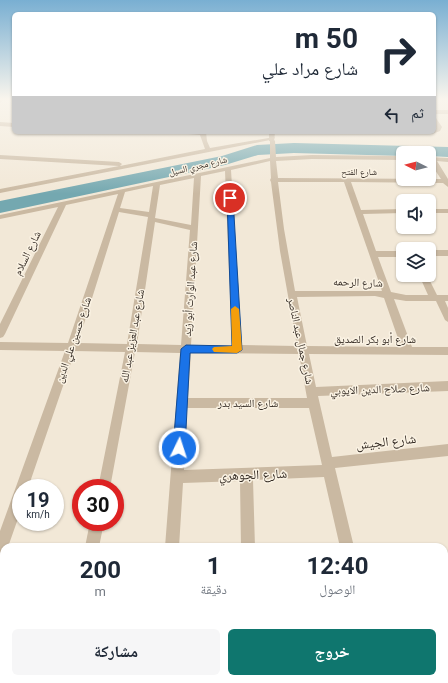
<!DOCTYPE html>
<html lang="ar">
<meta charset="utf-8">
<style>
:root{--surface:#fff;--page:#f6f6f7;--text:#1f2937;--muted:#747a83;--accent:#0f766e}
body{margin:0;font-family:Roboto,"Noto Naskh Arabic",sans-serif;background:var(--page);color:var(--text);direction:rtl;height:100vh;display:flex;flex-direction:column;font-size:15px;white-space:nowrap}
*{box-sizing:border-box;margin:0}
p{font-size:13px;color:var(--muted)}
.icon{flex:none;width:22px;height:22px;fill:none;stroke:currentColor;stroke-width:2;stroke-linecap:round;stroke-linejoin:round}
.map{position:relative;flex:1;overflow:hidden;direction:ltr}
.panel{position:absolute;left:0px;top:543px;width:448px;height:140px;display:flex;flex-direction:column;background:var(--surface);border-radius:12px 12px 0 0;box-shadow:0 1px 3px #0004;direction:rtl}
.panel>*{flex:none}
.guide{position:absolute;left:12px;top:12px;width:424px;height:122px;border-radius:6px;box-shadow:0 1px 3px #0004;direction:rtl;background:#fff;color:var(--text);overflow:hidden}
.needle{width:26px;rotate:276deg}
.controls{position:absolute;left:396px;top:146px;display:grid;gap:8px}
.controls a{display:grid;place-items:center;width:40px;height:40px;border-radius:6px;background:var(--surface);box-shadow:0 1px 3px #0004;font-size:20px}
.speed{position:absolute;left:12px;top:479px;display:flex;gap:8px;font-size:20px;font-weight:700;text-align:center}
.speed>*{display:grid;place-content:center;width:52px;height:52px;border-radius:50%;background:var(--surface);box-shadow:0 1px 3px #0004;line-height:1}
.speed small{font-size:10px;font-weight:400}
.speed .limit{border:6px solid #d22;background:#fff;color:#111}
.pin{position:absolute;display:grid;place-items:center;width:34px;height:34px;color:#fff;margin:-17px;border:2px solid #fff;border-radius:50%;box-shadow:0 1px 4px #0007}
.me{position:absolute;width:44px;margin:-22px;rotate:4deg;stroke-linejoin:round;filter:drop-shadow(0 0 3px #0008)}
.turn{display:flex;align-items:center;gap:14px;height:84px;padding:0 12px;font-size:18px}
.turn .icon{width:52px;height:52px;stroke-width:2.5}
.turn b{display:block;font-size:28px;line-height:34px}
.then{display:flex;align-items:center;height:38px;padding:0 12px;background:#0003;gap:8px;font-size:15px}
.eta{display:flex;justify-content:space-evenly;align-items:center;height:68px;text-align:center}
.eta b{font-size:24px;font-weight:700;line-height:28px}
.cta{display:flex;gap:8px;margin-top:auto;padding:8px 12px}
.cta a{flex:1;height:46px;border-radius:6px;background:var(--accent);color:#fff;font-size:16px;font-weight:700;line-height:46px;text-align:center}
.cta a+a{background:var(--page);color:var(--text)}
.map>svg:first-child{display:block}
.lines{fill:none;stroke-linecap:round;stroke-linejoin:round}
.river{fill:#74a8b0;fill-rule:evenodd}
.minor{fill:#cab9a2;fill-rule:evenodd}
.tertiary{fill:#cab9a2;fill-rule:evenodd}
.route{fill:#1a73e8;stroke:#114b97}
.slow{fill:#f59e0b}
.labels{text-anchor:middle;stroke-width:3;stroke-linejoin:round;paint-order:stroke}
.far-street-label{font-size:9px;fill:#352c25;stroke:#faf2e3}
.street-label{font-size:11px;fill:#352c25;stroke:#faf2e3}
.near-street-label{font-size:13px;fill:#352c25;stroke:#faf2e3}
</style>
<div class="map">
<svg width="448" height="683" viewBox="0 0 448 683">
<rect width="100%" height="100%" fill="#f2e8d7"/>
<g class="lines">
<polygon class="river" points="294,143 448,147 448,157 429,156 429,153 403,153 403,156 294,153 258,155 225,165 0,213 0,201 222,156 257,145"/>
<g class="minor">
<polygon points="0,98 5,98 0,103"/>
<rect x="434" y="110" width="14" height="4"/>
<polygon points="434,117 436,118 442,127 440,131 432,134 402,134 399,132 434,132 436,127 434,123"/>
<polygon points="0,122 14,123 14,127 0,126"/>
<path d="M185,132h21l1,9 3,7 64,-11 1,1 -2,1 2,2 1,16 36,-2 91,1v4l-91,-1 -36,2 2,17 163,1 -12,-18v-4l19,1v4l-11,-1 11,18v8l-5,-4 -92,-1 10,28 42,-1v4l-40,1 13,37h27v6h-25l13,35 15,3h22l-9,-20h8l10,20h11v6h-3l3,7v14l-3,-2 -9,-19h-30l-12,-2 18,48h36v8l-139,-1 7,33 132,-6v10l-130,5 14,61 116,-13v12l-113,12 19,79h-14l-16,-70 -71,3 2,67h-14l-1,-66 -57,2 -4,64h-14l15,-194 -45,-1 -25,136h-12l27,-136 -50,-1 -47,137h-7v22l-13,37h-4v9l-4,2v-27l65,-180 -65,-1v-8l68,1 50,-149 -52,11 -61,129 -2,3 -3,1v-14l58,-117 -58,12v-4l270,-57v-18l-270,53v-4l119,-23 -119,-7v-4l119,7 3,2 -2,2 85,-17 -5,-14 -12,-1zM270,161l1,17 -1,2 1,2 9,69 17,95 -55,-1 -11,-175zM225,171l7,174h-41l10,-169zM194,178l-3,47 -36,-7 5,-33zM278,182h66l38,109h-87l-11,-62zM153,186l-4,26 -29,-4 5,-16zM119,212l29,5 -21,127 -49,-1zM155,222l35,8 -9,115 -44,-1zM375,296l9,2 17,49 -94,-1 -10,-49zM191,353l108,1 8,44h-119zM187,408h122l13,57 -138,5z"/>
<rect x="429" y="209" width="19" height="4"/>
<rect x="429" y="250" width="19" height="6"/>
<polygon points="90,522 104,522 99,547 85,547"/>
<polygon points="0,670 4,670 4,679 12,679 10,683 0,683"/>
<polygon points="29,679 170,679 171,682 30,683"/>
<rect x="245" y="679" width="16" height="4"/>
<polygon points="368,679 384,679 385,683 369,683"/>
</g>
<polygon class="tertiary" points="269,132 275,132 274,142 269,141"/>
</g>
<linearGradient id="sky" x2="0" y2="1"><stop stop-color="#79afd2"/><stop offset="0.51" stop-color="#f9f5ed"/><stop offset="1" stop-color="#f9f5ed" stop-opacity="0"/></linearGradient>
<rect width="448" height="194" fill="url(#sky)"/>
<polygon class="route" points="230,196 233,198 242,350 237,353 190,353 185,448 183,452 179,453 175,452 173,448 181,349 186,345 232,346 227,198"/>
<polygon class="slow" points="235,306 239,309 242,350 237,353 214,352 212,349 214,347 232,346 231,309"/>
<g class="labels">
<g class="far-street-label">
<text transform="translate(198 166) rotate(-13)" y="3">شارع مجري السيل</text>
<text x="359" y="175">شارع الفتح</text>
</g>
<g class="street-label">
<text transform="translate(27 253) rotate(-64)" y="4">شارع السلام</text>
<text transform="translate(358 282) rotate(2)" y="4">شارع الرحمه</text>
<text transform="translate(190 289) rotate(-86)" y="4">شارع عبد الوارث أبو زيد</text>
<text transform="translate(132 336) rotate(-80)" y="4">شارع عبد العزيز عبد الله</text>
<text x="375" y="343">شارع أبو بكر الصديق</text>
<text transform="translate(73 340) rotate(-71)" y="4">شارع حسين علي الدين</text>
<text transform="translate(301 341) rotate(78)" y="4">شارع جمال عبد الناصر</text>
<text transform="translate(380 389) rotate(-2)" y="4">شارع صلاح الدين الايوبي</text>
<text x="248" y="407">شارع السيد بدر</text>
</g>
<g class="near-street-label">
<text transform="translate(386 441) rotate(-6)" y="5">شارع الجيش</text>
<text transform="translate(253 474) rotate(-2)" y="5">شارع الجوهري</text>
</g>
</g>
</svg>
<div class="controls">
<a><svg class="needle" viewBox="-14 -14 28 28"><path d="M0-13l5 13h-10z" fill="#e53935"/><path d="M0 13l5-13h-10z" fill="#747a83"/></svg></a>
<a><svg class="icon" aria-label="sound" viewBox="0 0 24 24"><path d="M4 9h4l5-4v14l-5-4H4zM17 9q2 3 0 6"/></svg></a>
<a><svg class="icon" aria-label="layers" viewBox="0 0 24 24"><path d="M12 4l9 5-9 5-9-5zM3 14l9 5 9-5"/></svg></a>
</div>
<div class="speed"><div>19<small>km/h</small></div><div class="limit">30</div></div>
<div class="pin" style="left:230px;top:198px;background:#d93025"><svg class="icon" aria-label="arrive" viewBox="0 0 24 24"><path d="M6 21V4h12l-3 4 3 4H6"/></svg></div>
<svg class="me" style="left:179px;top:448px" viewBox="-20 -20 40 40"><circle r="17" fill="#1a73e8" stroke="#fff" stroke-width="3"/><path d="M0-11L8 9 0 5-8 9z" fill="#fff"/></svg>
<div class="guide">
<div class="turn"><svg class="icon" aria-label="right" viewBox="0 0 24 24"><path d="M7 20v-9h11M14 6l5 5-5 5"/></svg><div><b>50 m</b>شارع مراد علي</div></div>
<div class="then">ثم<svg class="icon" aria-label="left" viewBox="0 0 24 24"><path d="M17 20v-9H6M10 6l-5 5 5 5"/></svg></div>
</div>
<section class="panel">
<div class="eta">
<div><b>12:40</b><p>الوصول</p></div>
<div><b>1</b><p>دقيقة</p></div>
<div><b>200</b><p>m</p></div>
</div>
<div class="cta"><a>خروج</a><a>مشاركة</a></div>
</section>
</div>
